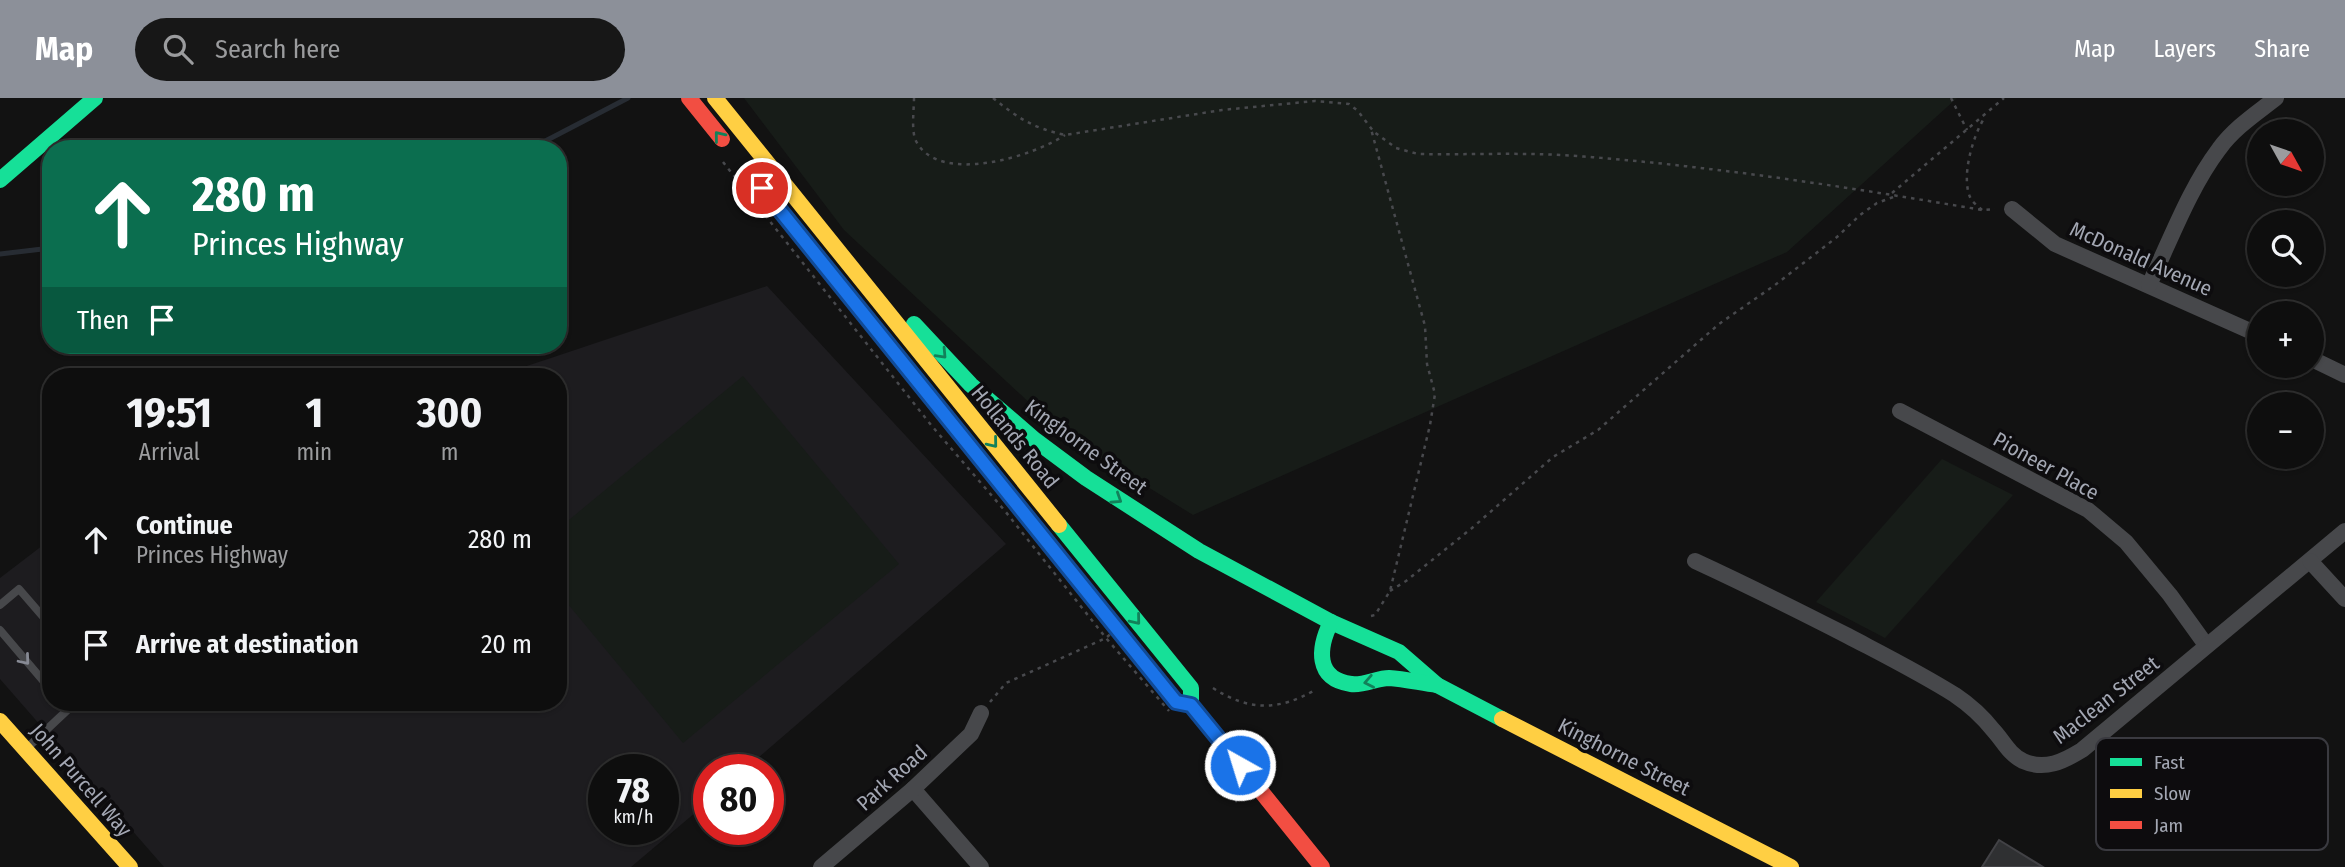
<!DOCTYPE html>
<meta charset="utf-8">
<style>
:root{--surface:#0e0e0e;--page:#171717;--text:#f1f3f6;--muted:#9b9c9e;--line:#2e2e2e;--accent:#8c9099}
body{margin:0;font-family:"Fira Sans Condensed",sans-serif;background:var(--page);color:var(--text);height:100vh;display:flex;flex-direction:column;font-size:26px;white-space:nowrap}
*{box-sizing:border-box;margin:0}
p{font-size:23px;color:var(--muted)}
.icon{flex:none;width:38px;height:38px;fill:none;stroke:currentColor;stroke-width:2;stroke-linecap:round;stroke-linejoin:round}
.map{position:relative;flex:1;overflow:hidden}
.panel{position:absolute;left:42px;top:270px;width:525px;height:343px;display:flex;flex-direction:column;background:var(--surface);border-radius:28px;box-shadow:0 2px 5px #0004,0 0 0 2px var(--line)}
.panel>*{flex:none}
.banner{position:absolute;left:42px;top:42px;width:525px;height:214px;border-radius:28px;box-shadow:0 2px 5px #0004,0 0 0 2px var(--line);background:#0b6e4f;color:#fff;overflow:hidden}
.needle{width:46px;rotate:130deg}
.buttons{position:absolute;left:2247px;top:21px;display:grid;gap:14px}
.buttons a{display:grid;place-items:center;width:77px;height:77px;border-radius:50%;background:var(--surface);box-shadow:0 2px 5px #0004,0 0 0 2px var(--line);font-size:35px}
.speed{position:absolute;left:588px;top:656px;display:flex;gap:14px;font-size:35px;font-weight:700;text-align:center}
.speed>*{display:grid;place-content:center;width:91px;height:91px;border-radius:50%;background:var(--surface);box-shadow:0 2px 5px #0004,0 0 0 2px var(--line);line-height:1}
.speed small{font-size:18px;font-weight:400}
.speed .limit{border:10px solid #d22;background:#fff;color:#111}
.pin{position:absolute;display:grid;place-items:center;width:60px;height:60px;color:#fff;margin:-30px;border:4px solid #fff;border-radius:50%;box-shadow:0 2px 7px #0007}
.me{position:absolute;width:77px;margin:-38px;rotate:321deg;stroke-linejoin:round;filter:drop-shadow(0 0 5px #0008)}
.turn{display:flex;align-items:center;gap:24px;height:147px;padding:0 35px;font-size:32px}
.turn .icon{width:91px;height:91px;stroke-width:2.5}
.turn b{display:block;font-size:49px;line-height:60px}
.then{display:flex;align-items:center;height:66px;padding:0 35px;background:#0003;gap:14px;font-size:26px}
.eta{display:flex;justify-content:space-evenly;align-items:center;height:119px;text-align:center}
.eta b{font-size:42px;font-weight:700;line-height:49px}
ul{padding:0;list-style:none}
li{display:flex;align-items:center;gap:21px;height:105px;padding:0 35px}
li div{flex:1}
li b{display:block;font-size:26px}
li em{font-style:normal}
header{display:flex;align-items:center;gap:42px;box-sizing:border-box;height:98px;padding:0 35px;background:var(--accent);color:#fff}
header strong{font-size:33px}
nav{display:flex;gap:38px;margin-inline-start:auto;font-size:24px}
.search{width:490px;height:63px;background:var(--page);display:flex;align-items:center;gap:18px;box-sizing:border-box;padding:0 24px;border-radius:38px;color:var(--muted);font-size:26px}
.map>svg:first-child{display:block}
.built{fill:#1d1c1f;fill-rule:evenodd}
.green{fill:#171c18}
.lines{fill:none;stroke-linecap:round;stroke-linejoin:round}
.stream{stroke:#272c33;stroke-width:5}
.building{fill:#2f3032;stroke:#424246;stroke-width:2}
.path{stroke:#48494d;stroke-width:2.5;stroke-dasharray:3.5 5;stroke-linecap:butt}
.lane{stroke:#47484b;stroke-width:8}
.street{stroke:#47484b;stroke-width:16}
.fast{stroke:#16e098;stroke-width:16}
.slow{stroke:#ffcf43;stroke-width:16}
.jam{stroke:#f24e42;stroke-width:16}
.oneway{stroke:#12815a}
.oneway2{stroke:#878a94}
.route-casing{stroke:#114b97;stroke-width:18}
.route{stroke:#1a73e8;stroke-width:12}
.labels{text-anchor:middle;stroke-width:7;stroke-linejoin:round;paint-order:stroke}
.street-label{font-size:21px;fill:#a3a7b3;stroke:#0d0c0e}
.key{fill:#0d0c0e;stroke:#3a3a40;stroke-width:2}
.key-label{font-size:19px;fill:#a3a7b3}
</style>
<header>
<strong>Map</strong>
<div class="search"><svg class="icon" aria-label="search" viewBox="0 0 24 24"><circle cx="10" cy="10" r="6"/><path d="M15 15l6 6"/></svg>Search here</div>
<nav><a>Map</a><a>Layers</a><a>Share</a></nav>
</header>
<div class="map">
<svg width="2345" height="769" viewBox="0 0 2345 769">
<rect width="100%" height="100%" fill="#121212"/>
<path class="built" d="M767,188l239,258 -262,226h-35v31l-78,66h-467l-164,-188v-101l51,-39v163h507v-326h-61zM604,672h59v60h-59z"/>
<g class="green">
<polygon points="744,0 1957,0 1787,154 1193,417 1064,337 844,132"/>
<polygon points="743,278 899,466 683,645 558,494 558,431"/>
<polygon points="1942,361 2013,397 1885,540 1816,504"/>
</g>
<g class="lines">
<g class="stream">
<polyline points="530,51 628,0"/>
<polyline points="0,156 51,150"/>
</g>
</g>
<polygon class="building" points="1999,742 2043,769 1982,769"/>
<g class="lines">
<g class="path">
<path d="M914,0c0,12 -3,33 2,43 23,45 118,15 149,-6"/>
<path d="M993,0c25,20 40,30 72,37l157,-25 93,-9 34,3 9,7 16,21 22,16 22,6c52,1 106,-2 159,2 136,10 271,31 405,54l13,-1"/>
<polyline points="1951,0 1967,32"/>
<polyline points="723,64 931,327 1005,413 1106,540 1169,613"/>
<polyline points="1892,95 2004,0"/>
<path d="M1982,112c-4,-4 -10,-8 -12,-13 -9,-21 3,-62 15,-80"/>
<polyline points="1390,493 1406,483 1472,430 1553,359 1598,332 1719,226 1775,187 1837,139 1860,117 1877,105 1896,98"/>
<polyline points="1371,518 1375,517 1390,493 1430,327 1435,296 1427,266 1425,228 1371,31"/>
<path d="M1213,590c35,23 66,23 102,2"/>
<polyline points="990,604 1006,585 1106,540 1116,531"/>
<polyline points="1209,668 1237,704"/>
</g>
<g class="lane">
<polyline points="0,507 19,491 51,528"/>
<polyline points="0,532 51,592"/>
<polyline points="27,650 76,604"/>
</g>
<g class="street">
<polyline points="2012,111 2055,146 2259,237"/>
<path d="M2149,187c22,-46 40,-96 70,-136 15,-21 38,-36 57,-51"/>
<polyline points="2312,261 2345,277"/>
<polyline points="1900,313 2088,412 2126,444 2170,497 2206,547"/>
<path d="M1695,463c52,24 102,49 153,75 36,19 72,37 107,59 15,10 28,22 39,36 10,11 15,23 29,30 22,10 41,0 59,-11l263,-219"/>
<polyline points="2310,463 2345,501"/>
<polyline points="913,691 981,769"/>
<polyline points="821,769 913,691 971,636 981,615"/>
</g>
<g class="fast">
<polyline points="0,82 95,0"/>
<polyline points="914,226 971,287 1035,342 1086,380 1199,453 1331,524 1399,554 1437,587 1502,621"/>
<polyline points="1059,427 1191,590 1191,607 1260,692"/>
<path d="M1331,524c-13,26 -16,57 20,62 12,2 26,-6 38,-6 16,1 32,5 48,7"/>
</g>
<g class="slow">
<polyline points="715,0 1059,427"/>
<polyline points="1502,621 1791,769"/>
<polyline points="0,623 130,769"/>
</g>
<g class="jam">
<polyline points="689,0 722,41"/>
<polyline points="1260,692 1322,769"/>
</g>
</g>
<defs><path id="oneway-chevron" d="M-2-3.5L2.5 0L-2 3.5" fill="none" stroke-width="1.6" stroke-linecap="round" stroke-linejoin="round" transform="scale(1.75)"/></defs>
<g class="oneway">
<use href="#oneway-chevron" transform="translate(719 38) rotate(-129)"/>
<use href="#oneway-chevron" transform="translate(942 256) rotate(47)"/>
<use href="#oneway-chevron" transform="translate(993 345) rotate(51)"/>
<use href="#oneway-chevron" transform="translate(1117 401) rotate(33)"/>
<use href="#oneway-chevron" transform="translate(1136 522) rotate(51)"/>
<use href="#oneway-chevron" transform="translate(1369 584) rotate(169)"/>
</g>
<use class="oneway2" href="#oneway-chevron" transform="translate(25 562) rotate(50)"/>
<g class="lines">
<defs>
<polyline id="route" points="762,90 1176,604 1191,607 1240,667"/>
</defs>
<use href="#route" class="route-casing"/>
<use href="#route" class="route"/>
</g>
<g class="labels">
<g class="street-label">
<text transform="translate(2141 161) rotate(24)" y="7">McDonald Avenue</text>
<text transform="translate(1015 339) rotate(51)" y="7">Hollands Road</text>
<text transform="translate(1086 349) rotate(36)" y="7">Kinghorne Street</text>
<text transform="translate(2046 368) rotate(29)" y="7">Pioneer Place</text>
<text transform="translate(2106 602) rotate(-38)" y="7">Maclean Street</text>
<text transform="translate(1624 659) rotate(27)" y="7">Kinghorne Street</text>
<text transform="translate(892 680) rotate(-42)" y="7">Park Road</text>
<text transform="translate(81 682) rotate(49)" y="7">John Purcell Way</text>
</g>
</g>
<rect x="2096" y="640" width="232" height="112" rx="10" class="key"/>
<rect x="2110" y="660" width="32" height="8" fill="#16e098"/>
<rect x="2110" y="691" width="32" height="9" fill="#ffcf43"/>
<rect x="2110" y="723" width="32" height="8" fill="#f24e42"/>
<g class="key-label">
<text x="2154" y="671">Fast</text>
<text x="2154" y="702">Slow</text>
<text x="2154" y="734">Jam</text>
</g>
</svg>
<div class="buttons">
<a><svg class="needle" viewBox="-14 -14 28 28"><path d="M0-13l5 13h-10z" fill="#e53935"/><path d="M0 13l5-13h-10z" fill="#9b9c9e"/></svg></a>
<a><svg class="icon" aria-label="search" viewBox="0 0 24 24"><circle cx="10" cy="10" r="6"/><path d="M15 15l6 6"/></svg></a>
<a>+</a>
<a>−</a>
</div>
<div class="speed"><div>78<small>km/h</small></div><div class="limit">80</div></div>
<div class="pin" style="left:762px;top:90px;background:#d93025"><svg class="icon" aria-label="arrive" viewBox="0 0 24 24"><path d="M6 21V4h12l-3 4 3 4H6"/></svg></div>
<svg class="me" style="left:1240px;top:667px" viewBox="-20 -20 40 40"><circle r="17" fill="#1a73e8" stroke="#fff" stroke-width="3"/><path d="M0-11L8 9 0 5-8 9z" fill="#fff"/></svg>
<div class="banner">
<div class="turn"><svg class="icon" aria-label="ahead" viewBox="0 0 24 24"><path d="M12 20V5M6 11l6-6 6 6"/></svg><div><b>280 m</b>Princes Highway</div></div>
<div class="then">Then<svg class="icon" aria-label="arrive" viewBox="0 0 24 24"><path d="M6 21V4h12l-3 4 3 4H6"/></svg></div>
</div>
<section class="panel">
<div class="eta">
<div><b>19:51</b><p>Arrival</p></div>
<div><b>1</b><p>min</p></div>
<div><b>300</b><p>m</p></div>
</div>
<ul>
<li><svg class="icon" aria-label="ahead" viewBox="0 0 24 24"><path d="M12 20V5M6 11l6-6 6 6"/></svg><div><b>Continue</b><p>Princes Highway</p></div><em>280 m</em></li>
<li><svg class="icon" aria-label="arrive" viewBox="0 0 24 24"><path d="M6 21V4h12l-3 4 3 4H6"/></svg><div><b>Arrive at destination</b></div><em>20 m</em></li>
</ul>
</section>
</div>
